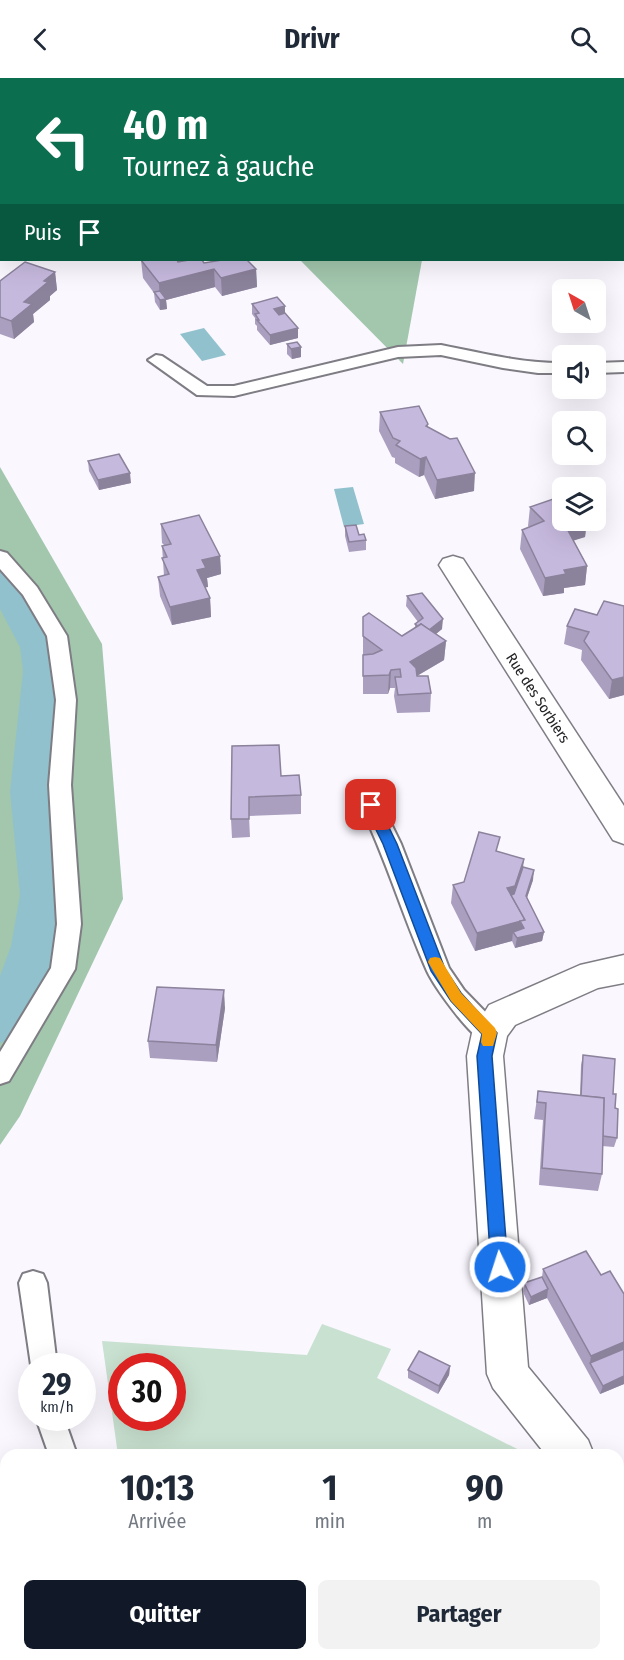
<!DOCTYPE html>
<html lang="fr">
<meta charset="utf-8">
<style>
:root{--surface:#fff;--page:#f2f2f3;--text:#1f2937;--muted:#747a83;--accent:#111827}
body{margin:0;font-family:"Fira Sans Condensed",sans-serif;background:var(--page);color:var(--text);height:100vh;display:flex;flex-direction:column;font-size:22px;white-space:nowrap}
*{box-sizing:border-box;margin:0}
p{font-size:20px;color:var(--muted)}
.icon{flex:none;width:33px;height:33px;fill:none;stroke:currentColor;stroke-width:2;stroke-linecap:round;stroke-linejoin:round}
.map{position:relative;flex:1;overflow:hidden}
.side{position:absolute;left:0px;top:1371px;width:624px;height:212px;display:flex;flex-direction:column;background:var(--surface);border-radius:18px 18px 0 0;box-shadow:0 6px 24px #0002}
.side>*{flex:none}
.hud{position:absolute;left:0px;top:0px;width:624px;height:183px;box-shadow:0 6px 24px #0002;background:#0b6e4f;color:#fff;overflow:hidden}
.needle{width:39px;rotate:321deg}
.buttons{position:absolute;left:552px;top:201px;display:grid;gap:12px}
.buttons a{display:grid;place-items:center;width:54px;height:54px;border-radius:9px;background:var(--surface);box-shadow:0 6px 24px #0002;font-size:30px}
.speed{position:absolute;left:18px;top:1275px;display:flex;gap:12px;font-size:30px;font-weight:700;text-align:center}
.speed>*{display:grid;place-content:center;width:78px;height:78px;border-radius:50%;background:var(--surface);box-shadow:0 6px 24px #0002;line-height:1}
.speed small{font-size:15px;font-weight:400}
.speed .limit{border:9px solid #d22;background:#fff;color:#111}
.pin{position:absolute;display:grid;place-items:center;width:51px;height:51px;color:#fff;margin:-26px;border-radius:12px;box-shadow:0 3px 9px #0006}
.me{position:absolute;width:66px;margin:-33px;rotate:356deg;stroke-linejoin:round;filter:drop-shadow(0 0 4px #0008)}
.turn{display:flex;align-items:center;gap:21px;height:126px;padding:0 24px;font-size:27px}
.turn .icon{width:78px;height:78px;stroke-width:2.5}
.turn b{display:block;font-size:42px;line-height:51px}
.then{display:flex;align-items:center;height:57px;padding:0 24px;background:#0003;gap:12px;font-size:22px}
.eta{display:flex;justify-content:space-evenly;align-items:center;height:102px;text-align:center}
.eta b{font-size:36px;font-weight:700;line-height:42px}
.action{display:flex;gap:12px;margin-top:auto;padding:12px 24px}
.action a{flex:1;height:69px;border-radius:9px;background:var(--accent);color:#fff;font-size:24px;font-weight:700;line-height:69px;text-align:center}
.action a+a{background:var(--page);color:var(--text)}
header{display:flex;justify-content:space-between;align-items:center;height:78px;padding:0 24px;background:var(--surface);font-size:27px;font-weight:700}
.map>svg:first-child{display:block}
.green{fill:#c9e1d0;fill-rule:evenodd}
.forest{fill:#a2c7ad}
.water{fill:#90c1cd}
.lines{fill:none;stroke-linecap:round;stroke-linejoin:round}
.canal{fill:#90c1cd;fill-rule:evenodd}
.lane-casing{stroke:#7f7d84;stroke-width:4}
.street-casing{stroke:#7f7d84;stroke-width:3}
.lane{fill:#fff;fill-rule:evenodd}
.street{fill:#fff;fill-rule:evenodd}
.wall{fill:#aa9fbf}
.shaded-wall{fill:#8b829b}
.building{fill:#c6b9de;stroke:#8b829b;stroke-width:1.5}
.route{fill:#1a73e8;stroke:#114b97;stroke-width:1.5}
.slow{fill:#f59e0b}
.labels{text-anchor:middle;stroke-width:4.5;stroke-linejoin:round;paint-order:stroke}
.street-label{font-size:15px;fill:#232225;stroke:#fff}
</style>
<header><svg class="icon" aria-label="back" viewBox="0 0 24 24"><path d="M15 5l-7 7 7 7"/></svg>Drivr<svg class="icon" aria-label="search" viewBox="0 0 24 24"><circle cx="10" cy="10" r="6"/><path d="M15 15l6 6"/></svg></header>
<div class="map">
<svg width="624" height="1582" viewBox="0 0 624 1582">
<rect width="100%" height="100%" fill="#faf7ff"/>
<g class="green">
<path d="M322,1246l69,25 -14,29 152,77h-411l-16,-114 205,14zM122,1288h50v52h-50z"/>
<polygon points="146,1577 146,1576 569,1577 567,1582 147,1582"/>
</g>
<g class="forest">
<polygon points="0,0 490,0 2,2 0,151"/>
<polygon points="300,182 422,182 403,286"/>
<polygon points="0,389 102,566 123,821 20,1038 0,1067"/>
</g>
<g class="water">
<polygon points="204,250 226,277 202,283 180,256"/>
<polygon points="353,409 364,446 344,449 334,411"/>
</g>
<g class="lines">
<g class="canal">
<polygon points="33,0 61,0 32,2"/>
<rect x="0" y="16" width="2" height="16"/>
<polygon points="0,494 13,497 33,521 58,569 63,593 52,714 64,817 57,868 36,925 17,959 0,965 0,898 11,868 20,817 10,714 23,593 20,569 0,531"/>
</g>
<defs>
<g id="lane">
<polygon points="61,0 76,0 59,2"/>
<polygon points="0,32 2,32 0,41"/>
<path d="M441,267c40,8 80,18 121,18v10h-24l-35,-5 -62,-13 -43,2 -164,39 -37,-1 -49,-35 8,-5 6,1 45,30h27l164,-39z"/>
<polygon points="624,284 624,294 596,295 596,285"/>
<polygon points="0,473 7,475 37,509 67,558 76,622 71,707 81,846 75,891 9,1003 0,1006 0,974 51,890 57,846 49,707 56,622 47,558 23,517 0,491"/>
<path d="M371,719l8,2 22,45 48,124 15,22 35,36 3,7 -3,7c-7,2 -12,4 -18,0 -15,-10 -46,-52 -54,-69 -24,-54 -41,-112 -67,-166l3,-6z"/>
<polygon points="33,1193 43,1196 47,1205 57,1288 32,1288 32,1294 19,1205 23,1196"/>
<polygon points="36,1340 64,1340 77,1377 49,1377"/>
<rect x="106" y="1576" width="32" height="6"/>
</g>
<g id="street">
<rect x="622" y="39" width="2" height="12"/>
<polygon points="453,478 463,481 624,728 624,766 613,762 439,487 443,481"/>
<polygon points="624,877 624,905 598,910 515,947 507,958 503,978 528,1289 588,1362 594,1377 546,1377 493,1310 487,1296 467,978 472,955 489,927 580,887"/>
<polygon points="618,1411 624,1414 624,1462 618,1459"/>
<polygon points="624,1507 624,1582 585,1582 587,1576 618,1576 618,1510"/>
</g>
</defs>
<use href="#lane" class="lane-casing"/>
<use href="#street" class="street-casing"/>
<use href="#lane" class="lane"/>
<use href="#street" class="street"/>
</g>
<g class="wall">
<polygon points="141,182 204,185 256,191 257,209 222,218 215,209 166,222 167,231 160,232 155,224 154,215 143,200"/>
<polygon points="55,194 57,212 50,218 50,222 33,236 34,244 14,261 0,256 0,203"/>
<polygon points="252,226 285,235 298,250 298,260 270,267 257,252 257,248 255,246 255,240 252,236"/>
<polygon points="287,266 301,279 292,281 287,276"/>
<polygon points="380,334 428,346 428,349 474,413 435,421 424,397 419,399 395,385 395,380 392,379 379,353"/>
<polygon points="88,383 131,405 99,412 89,393"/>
<polygon points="530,429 562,442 587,442 585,459 573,462 587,488 585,507 564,510 564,515 543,518 520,471 522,452 529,449 528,448"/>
<polygon points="161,446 220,478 221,496 207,500 208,509 205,509 210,520 211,539 172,547 160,518 158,499 164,498 162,468 164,467 162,465"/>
<polygon points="345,448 366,462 366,472 349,474 345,458"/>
<polygon points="407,518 442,551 436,556 446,563 444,582 417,598 431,615 430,634 397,635 394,618 395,610 390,610 388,616 363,616 363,539 402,558 415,550 415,546 418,544 406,528"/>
<polygon points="575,531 624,617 609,621 581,582 582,572 564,566 567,548"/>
<polygon points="232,668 281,698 301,717 301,736 249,738 250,759 232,760 231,741"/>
<polygon points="498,773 523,789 533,802 527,820 544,854 542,863 515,870 512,863 475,873 451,825 453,807 464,804"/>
<polygon points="225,930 217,984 150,980 148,963"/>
<polygon points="583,977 613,1016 617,1060 614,1069 602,1068 602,1096 598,1113 539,1107 543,1042 534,1041 538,1013 580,1018 581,987"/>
<polygon points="543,1191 624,1306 600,1316 547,1220 529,1227 523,1214 524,1205 542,1199"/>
<polygon points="450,1288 449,1297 438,1316 408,1300 408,1292"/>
</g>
<g class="shaded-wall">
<polygon points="214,191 215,209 166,222 167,231 160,232 159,205"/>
<polygon points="256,191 257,209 222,218 221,200"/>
<polygon points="55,194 57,212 50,218 50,222 33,236 34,244 14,261 11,243 24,224 44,203"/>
<polygon points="285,228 285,238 274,241 274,231"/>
<polygon points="298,250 298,260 270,267 270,257"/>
<polygon points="301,269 301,279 292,281 291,271"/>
<polygon points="426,379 424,397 419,399 420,381"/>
<polygon points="130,395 131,405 99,412 98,402"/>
<polygon points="475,395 474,413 435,421 437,402"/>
<polygon points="580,442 587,442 585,459 563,466 565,447"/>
<polygon points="220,478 221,496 207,500 208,509 198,511 197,492 202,482"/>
<polygon points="587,488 585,507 564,510 564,515 543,518 545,500 564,492"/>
<polygon points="210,520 211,539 172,547 170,529"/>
<polygon points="443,541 442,551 426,564 426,554"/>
<polygon points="446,563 444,582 408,603 410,584"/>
<polygon points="391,592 390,610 388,616 389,597"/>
<polygon points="624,599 624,617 609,621 612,602"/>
<polygon points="524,781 522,799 512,826 507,810"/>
<polygon points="534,792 533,802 524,828 526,818"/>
<polygon points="525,842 544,854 542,863 515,870 517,860 513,854 512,863 475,873 477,855"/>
<polygon points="224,912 225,930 217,984 216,967"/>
<polygon points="548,1211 547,1220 529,1227 531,1219"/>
<polygon points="624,1264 624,1278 590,1285 591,1278"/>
<polygon points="450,1288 449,1297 438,1316 439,1308"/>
<polygon points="624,1298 624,1306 600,1316 603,1308"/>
</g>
<g class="building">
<polygon points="141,182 177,182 178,184 189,182 202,182 204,185 222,182 247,182 256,191 221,200 214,191 159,205"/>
<polygon points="25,184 55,194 44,203 48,204 24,224 32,226 11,243 0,239 0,203"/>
<polygon points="160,213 166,221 160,222 154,214"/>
<polygon points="277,219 285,228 274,231 279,237 285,235 298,250 270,257 257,242 259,242 255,236 259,235 252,226"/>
<polygon points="297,264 301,269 291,271 287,266"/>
<polygon points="419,328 428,346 426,348 450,361 457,360 475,395 437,402 426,379 420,381 396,367 400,363 393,360 380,334"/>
<polygon points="119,376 130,395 98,402 88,383"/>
<polygon points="562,418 562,442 580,442 565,447 587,488 564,492 566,496 545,500 522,452 544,443 530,429"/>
<polygon points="199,437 220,478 202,482 206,490 197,492 210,520 170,529 158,499 169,496 162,480 167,479 162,468 171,466 161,446"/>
<polygon points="356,447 359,457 364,456 366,462 349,464 345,448"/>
<polygon points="422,515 443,541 429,552 421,546 418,548 415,546 423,540 407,518"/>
<polygon points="604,523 624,528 624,599 612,602 584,563 589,554 567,548 575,531 597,537"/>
<polygon points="369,535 402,558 421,546 446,563 410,584 416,590 417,598 428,598 431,615 398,617 395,599 401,599 400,591 391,592 389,597 363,598 363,577 373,576 382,572 363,558 363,539"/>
<polygon points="279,667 281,698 299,697 301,717 249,719 249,741 231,741 232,668"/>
<polygon points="479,754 500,759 496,773 524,781 515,808 507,810 525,842 477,855 453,807 464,804"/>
<polygon points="523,789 534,792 526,818 544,854 517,860 513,854 524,850 520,843 525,842 511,817 514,816"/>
<polygon points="157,909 224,912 216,967 148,963"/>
<polygon points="583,977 615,981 613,1016 616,1016 615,1030 618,1031 617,1060 603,1058 604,1020 581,1018"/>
<polygon points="538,1013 604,1020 602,1096 542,1090 546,1025 537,1024"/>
<polygon points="586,1173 601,1197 610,1193 624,1216 624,1264 591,1278 543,1191"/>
<polygon points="542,1199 548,1211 531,1219 524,1205"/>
<polygon points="624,1271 624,1298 603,1308 590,1285"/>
<polygon points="419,1273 450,1288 439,1308 408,1292"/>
</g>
<polygon class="route" points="371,722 376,723 397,766 445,891 461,915 497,955 492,978 508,1189 505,1194 500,1196 494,1194 491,1189 477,978 482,956 451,923 431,893 383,766 364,727"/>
<polygon class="slow" points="435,879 440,880 461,915 495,950 497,955 493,968 483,968 481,964 482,956 451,923 428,884 430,880"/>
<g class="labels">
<g class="street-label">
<text transform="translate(538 620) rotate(57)" y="5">Rue des Sorbiers</text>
</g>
</g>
</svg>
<div class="buttons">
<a><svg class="needle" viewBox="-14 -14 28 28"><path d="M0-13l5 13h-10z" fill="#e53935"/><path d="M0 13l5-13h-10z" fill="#747a83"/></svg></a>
<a><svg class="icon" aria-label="sound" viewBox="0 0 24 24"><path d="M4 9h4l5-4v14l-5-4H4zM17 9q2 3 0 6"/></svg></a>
<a><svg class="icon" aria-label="search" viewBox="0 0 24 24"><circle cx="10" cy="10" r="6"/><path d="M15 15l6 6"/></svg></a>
<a><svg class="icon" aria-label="layers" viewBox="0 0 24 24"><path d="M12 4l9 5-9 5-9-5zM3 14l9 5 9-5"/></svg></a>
</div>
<div class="speed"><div>29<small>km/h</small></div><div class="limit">30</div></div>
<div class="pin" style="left:371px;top:727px;background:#d93025"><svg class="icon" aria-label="arrive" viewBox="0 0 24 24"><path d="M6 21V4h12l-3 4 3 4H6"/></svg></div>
<svg class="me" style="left:500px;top:1189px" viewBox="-20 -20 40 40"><circle r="17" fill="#1a73e8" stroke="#fff" stroke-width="3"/><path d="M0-11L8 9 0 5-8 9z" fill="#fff"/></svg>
<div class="hud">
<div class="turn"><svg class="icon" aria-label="left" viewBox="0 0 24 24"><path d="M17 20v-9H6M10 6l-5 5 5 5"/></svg><div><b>40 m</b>Tournez à gauche</div></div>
<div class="then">Puis<svg class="icon" aria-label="arrive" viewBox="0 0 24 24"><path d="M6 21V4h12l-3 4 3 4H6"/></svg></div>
</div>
<section class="side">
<div class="eta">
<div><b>10:13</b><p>Arrivée</p></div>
<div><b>1</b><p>min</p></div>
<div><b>90</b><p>m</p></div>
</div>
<div class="action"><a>Quitter</a><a>Partager</a></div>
</section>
</div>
